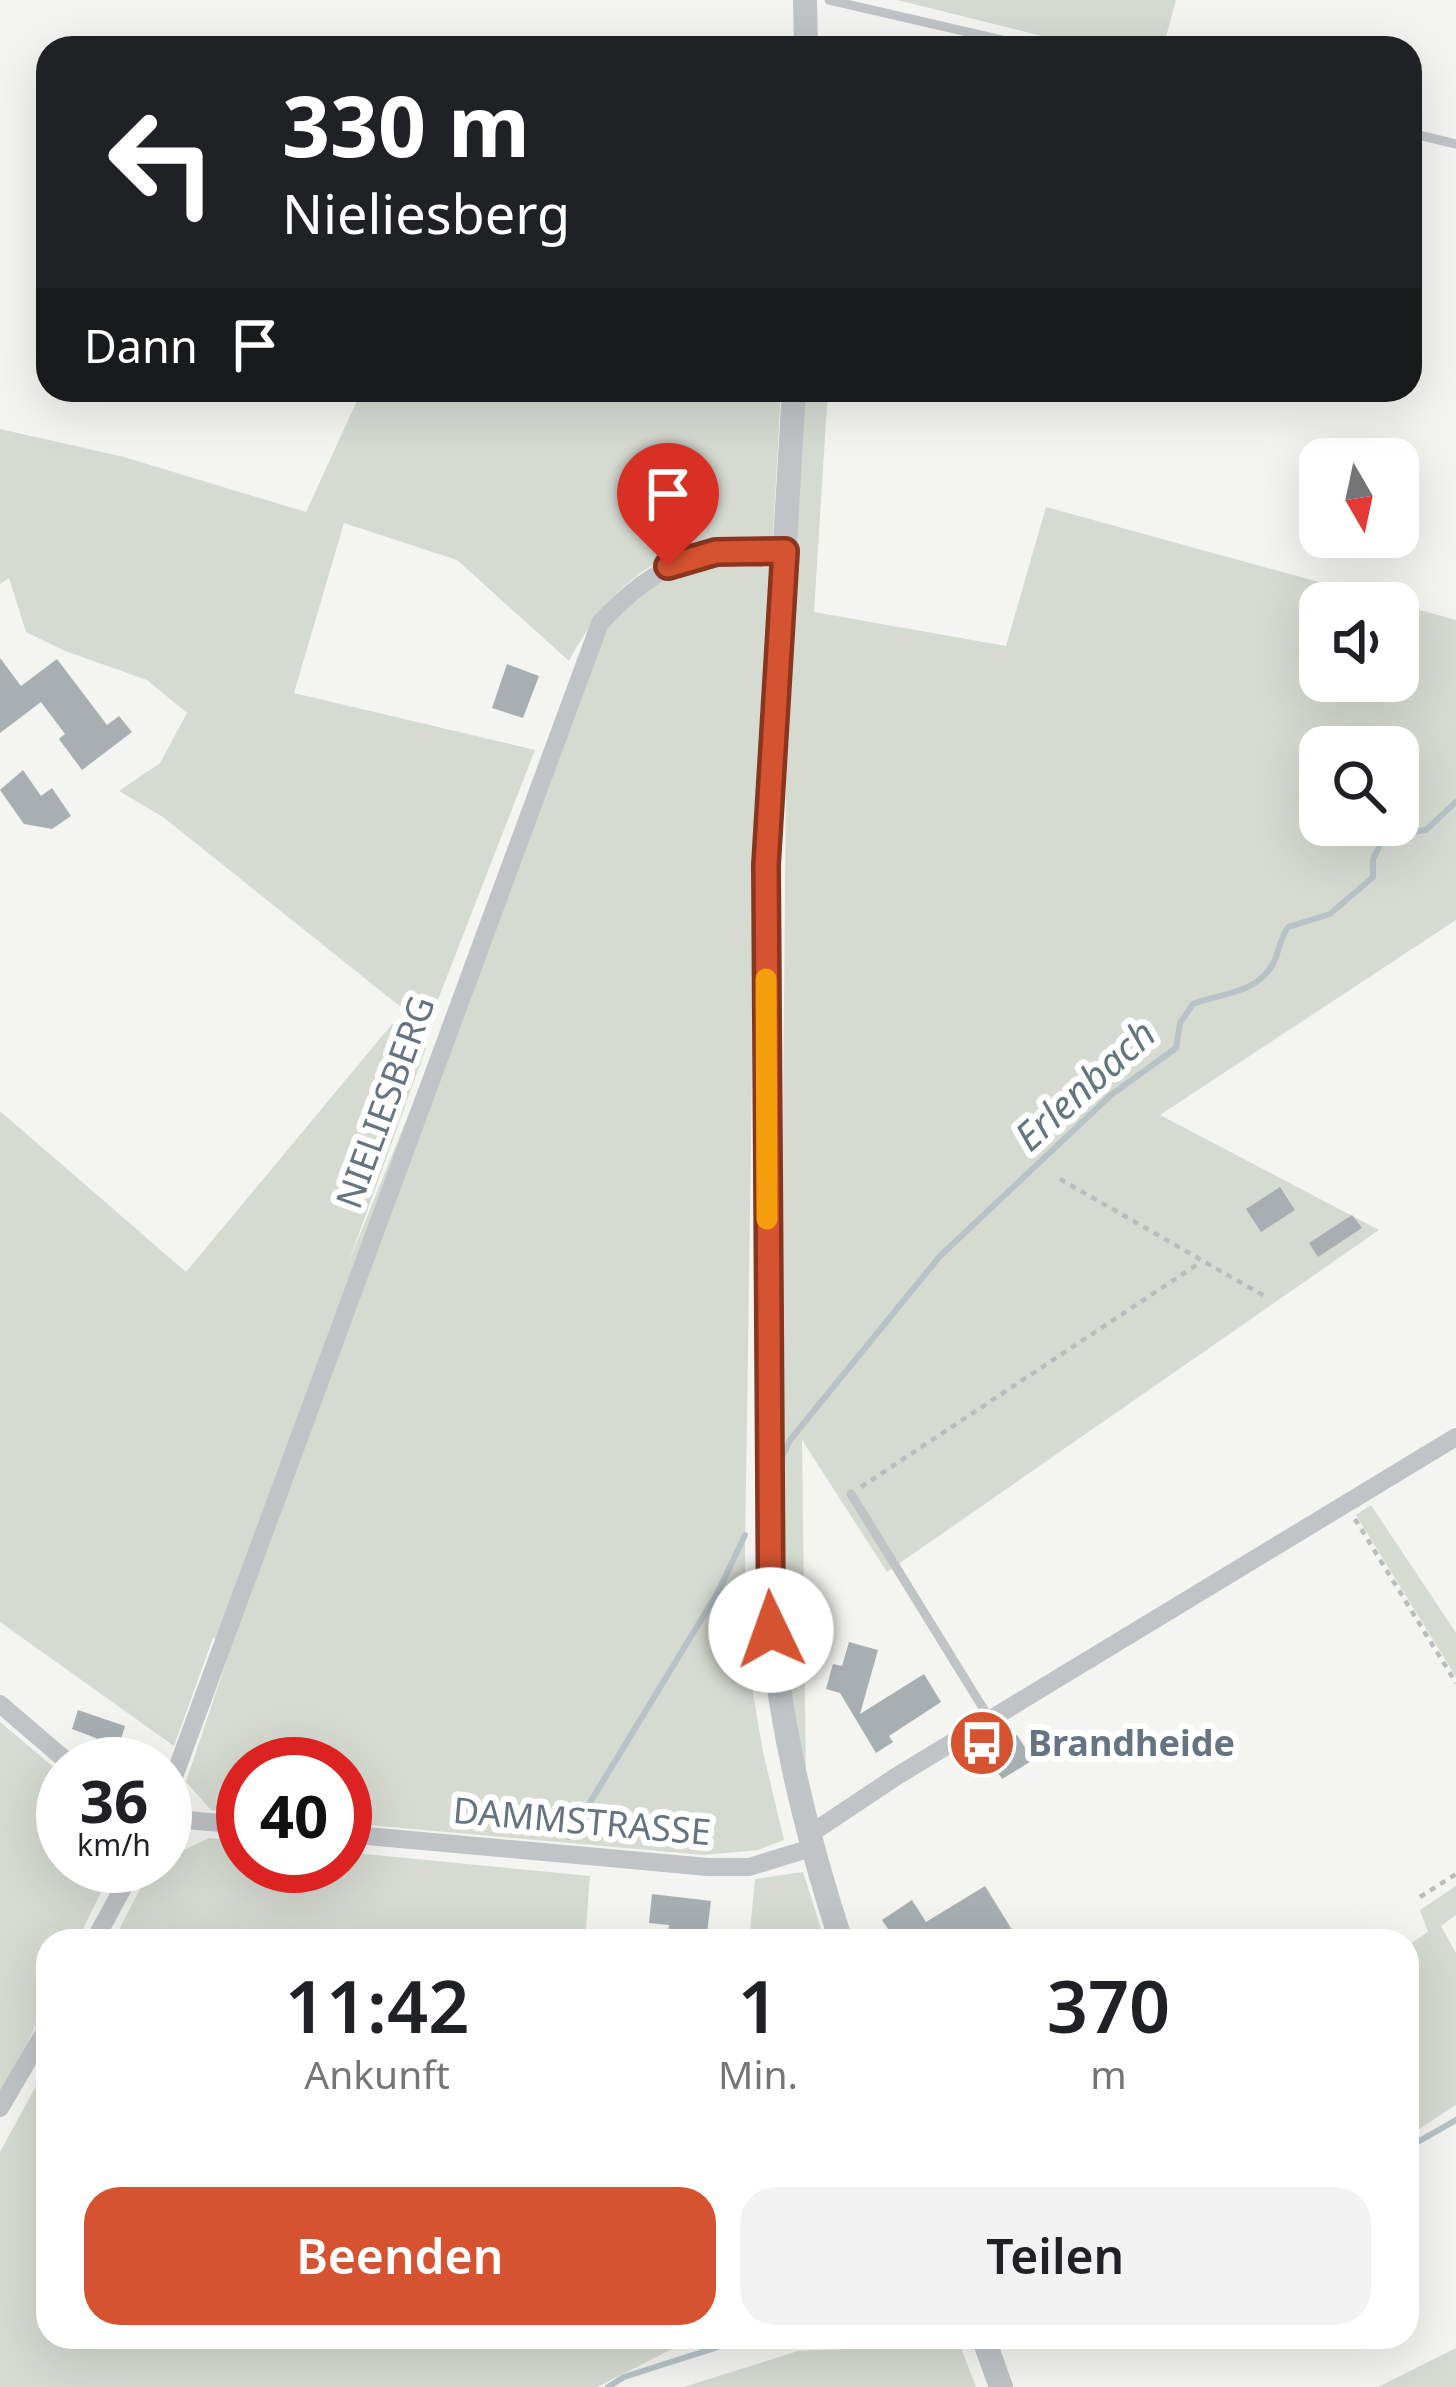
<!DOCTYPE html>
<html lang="de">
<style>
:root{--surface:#fff;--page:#f2f2f2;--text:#202124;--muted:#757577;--accent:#d55330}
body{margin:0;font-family:"Noto Sans",sans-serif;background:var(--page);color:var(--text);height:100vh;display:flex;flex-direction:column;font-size:45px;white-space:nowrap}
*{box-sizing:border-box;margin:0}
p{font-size:39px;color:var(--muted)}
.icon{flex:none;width:66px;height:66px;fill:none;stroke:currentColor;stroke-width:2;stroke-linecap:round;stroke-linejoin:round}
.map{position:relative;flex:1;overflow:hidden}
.drawer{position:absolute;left:36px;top:1929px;width:1383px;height:420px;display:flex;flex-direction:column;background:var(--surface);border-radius:36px;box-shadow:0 12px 48px #0002}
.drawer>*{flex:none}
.guide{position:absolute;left:36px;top:36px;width:1386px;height:366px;border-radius:36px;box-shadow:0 12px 48px #0002;background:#202124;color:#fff;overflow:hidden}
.needle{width:78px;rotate:171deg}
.fabs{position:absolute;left:1299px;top:438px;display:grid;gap:24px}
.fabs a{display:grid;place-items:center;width:120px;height:120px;border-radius:24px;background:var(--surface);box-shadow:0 12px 48px #0002;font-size:60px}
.speed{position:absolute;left:36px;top:1737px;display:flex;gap:24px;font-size:60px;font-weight:700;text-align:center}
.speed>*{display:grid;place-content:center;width:156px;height:156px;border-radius:50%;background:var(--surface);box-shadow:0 12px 48px #0002;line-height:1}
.speed small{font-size:30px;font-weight:400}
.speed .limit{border:18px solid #d22;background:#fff;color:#111}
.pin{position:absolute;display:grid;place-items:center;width:102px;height:102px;color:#fff;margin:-123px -51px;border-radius:50% 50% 50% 0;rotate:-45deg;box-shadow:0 0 12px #0007}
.pin .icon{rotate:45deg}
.me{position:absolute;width:132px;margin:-66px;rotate:357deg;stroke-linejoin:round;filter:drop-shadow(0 0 9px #0008)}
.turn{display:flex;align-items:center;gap:42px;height:252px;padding:0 48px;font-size:54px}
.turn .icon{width:156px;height:156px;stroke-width:2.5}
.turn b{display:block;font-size:84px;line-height:102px}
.then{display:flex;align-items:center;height:114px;padding:0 48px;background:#0003;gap:24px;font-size:45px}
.eta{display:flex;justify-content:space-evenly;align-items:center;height:204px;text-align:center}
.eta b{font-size:72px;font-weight:600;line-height:84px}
.primary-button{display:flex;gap:24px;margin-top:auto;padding:24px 48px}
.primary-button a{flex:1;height:138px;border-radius:36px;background:var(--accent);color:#fff;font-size:48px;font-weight:600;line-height:138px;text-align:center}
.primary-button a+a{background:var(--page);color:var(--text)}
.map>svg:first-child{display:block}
.green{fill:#d6dbd2;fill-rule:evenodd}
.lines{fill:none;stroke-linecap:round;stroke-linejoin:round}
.stream{stroke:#b7c3c7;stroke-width:6}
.building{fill:#a7afb3}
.path{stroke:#babcbe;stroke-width:4.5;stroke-dasharray:6 6;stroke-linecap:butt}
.service{stroke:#c0c4c7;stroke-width:9}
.minor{stroke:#c0c4c7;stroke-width:18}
.tertiary{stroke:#c0c4c7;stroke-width:24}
.route-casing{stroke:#8a361f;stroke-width:30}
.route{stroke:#d55330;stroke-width:21}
.slow{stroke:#f59e0b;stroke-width:21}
.labels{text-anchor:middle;stroke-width:12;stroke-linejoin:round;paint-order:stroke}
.street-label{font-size:36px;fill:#657480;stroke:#fff}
.poi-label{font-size:36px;font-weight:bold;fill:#657480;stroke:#fff;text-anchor:start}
.water-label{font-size:39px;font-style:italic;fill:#61767d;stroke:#fff}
</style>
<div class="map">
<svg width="1456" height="2387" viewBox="0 0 1456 2387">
<rect width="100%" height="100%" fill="#f4f4f1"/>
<g class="green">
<polygon points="897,0 1176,0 1163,48 1090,48"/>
<path d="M362,390h419l-26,475 -10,689 2,104 16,94 21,88 -26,10 -54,5 -359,-32v-59h-102v49l-32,-3 -25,-28 48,-144h-21l-39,108 -174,-124v-511l186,161 206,-248 34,24 -78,216 257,-637 28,-30 104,-53c-83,0 -131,48 -168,117l-112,-101 -113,-37 -50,170 241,57 -108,278 -264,-211 -44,-26 41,-28 27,-50 -40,-33 -82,-29 -39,-19 -17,-54 -9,6v-155l124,28 182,55z"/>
<path d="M803,390h25l-14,222 192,34 40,-139 349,96h-75v78h78v-77l58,16v300l-296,195 219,115 -492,342 -85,-132 4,342 -19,-90 -8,-112 7,-802zM1320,747h78v78h-78z"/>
<polygon points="1371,1505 1456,1633 1456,1677 1356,1515"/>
<polygon points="0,1722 63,1775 63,1866 114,1866 77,1941 48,1941 48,2001 10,2078 0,2090"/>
<polygon points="209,1838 243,1841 243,1866 345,1866 345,1852 590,1876 585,1941 113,1941 152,1866 165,1866 165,1859"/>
<polygon points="803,1872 825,1941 749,1941 755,1879"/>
<polygon points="1456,1886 1456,1915 1441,1926 1456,1953 1456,2105 1407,2137 1407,1946 1428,1932 1420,1910"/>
<polygon points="48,2064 48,2337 707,2337 686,2342 597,2387 0,2387 0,2152"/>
<polygon points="960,2345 976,2387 684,2387 798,2351"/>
<polygon points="1456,2348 1456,2387 1378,2387"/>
</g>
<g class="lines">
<g class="stream">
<path d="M777,1468l13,-28 150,-184 171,-161 65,-47 4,-25 13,-19c28,-11 63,-10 80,-40 5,-9 6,-23 15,-37l42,-13 43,-37v-18l9,-18 21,-8 23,-3 30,-28"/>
<polyline points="569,1837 718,1592 745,1535"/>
<polyline points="1407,2148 1456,2120"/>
<polyline points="608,2387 624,2377 740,2340 762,2337"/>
</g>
</g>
<g class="building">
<polygon points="0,658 21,686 57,659 107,725 119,716 132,732 82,770 59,739 65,734 41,702 0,733"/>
<polygon points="507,664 539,676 523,718 492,708"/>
<polygon points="23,770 41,796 52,788 71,816 52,829 24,824 0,790"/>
<polygon points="1280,1187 1295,1210 1261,1232 1246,1209"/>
<polygon points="1352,1215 1362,1228 1318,1257 1309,1243"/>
<polygon points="849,1642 878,1650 860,1714 924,1674 941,1702 889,1736 893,1742 876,1753 840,1693 826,1689 833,1664 842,1666"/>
<polygon points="78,1710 125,1726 121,1739 145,1747 138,1764 105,1764 91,1752 96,1738 72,1729"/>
<polygon points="1017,1735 1033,1760 1002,1779 986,1753"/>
<polygon points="985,1886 1019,1941 896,1941 882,1920 912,1900 926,1922"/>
<polygon points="652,1894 711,1901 706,1941 668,1941 669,1925 649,1923"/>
</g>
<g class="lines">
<g class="path">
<polyline points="1060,1179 1266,1297"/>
<polyline points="861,1487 1201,1262"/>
<polyline points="1355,1519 1456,1683"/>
<polyline points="1420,1897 1456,1874"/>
</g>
<g class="service">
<polyline points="829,0 1037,48"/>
<polyline points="1410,133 1456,144"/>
<polyline points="851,1494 991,1721"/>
</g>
<g class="minor">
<polyline points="0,1704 70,1764"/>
<path d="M165,1801l435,-1178c62,-66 97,-71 185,-72"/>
<polyline points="165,1818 243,1825"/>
<polyline points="345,1834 708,1867 749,1867 811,1848"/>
<polyline points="807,1836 897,1776 1456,1437"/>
<polyline points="94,1941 135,1866"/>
<polyline points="0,2108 48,2026"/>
</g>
<g class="tertiary">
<polyline points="805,0 806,48"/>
<path d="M794,390l-28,475 2,730c10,123 35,229 73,346"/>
<polyline points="983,2337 1001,2387"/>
</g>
</g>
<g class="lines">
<defs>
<polyline id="route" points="668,566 716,552 785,551 766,865 771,1630"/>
</defs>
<use href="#route" class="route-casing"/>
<use href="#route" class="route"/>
<polyline class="slow" points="766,979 767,1219"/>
</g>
<defs>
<symbol id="bus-disc" viewBox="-11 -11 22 22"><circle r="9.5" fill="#d55330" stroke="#fff"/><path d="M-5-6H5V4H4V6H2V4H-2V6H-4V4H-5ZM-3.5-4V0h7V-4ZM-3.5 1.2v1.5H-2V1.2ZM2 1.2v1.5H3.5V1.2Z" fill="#fff"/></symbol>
</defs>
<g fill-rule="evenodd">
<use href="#bus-disc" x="944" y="1705" width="76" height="76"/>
</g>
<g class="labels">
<g class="street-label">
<text transform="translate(385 1102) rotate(-70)" y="13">NIELIESBERG</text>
<text transform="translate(582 1821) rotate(5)" y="13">DAMMSTRASSE</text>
</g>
<g class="poi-label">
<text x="1028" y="1756">Brandheide</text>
</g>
<g class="water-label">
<text transform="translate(1085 1085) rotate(-42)" y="14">Erlenbach</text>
</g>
</g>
</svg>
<div class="fabs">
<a><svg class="needle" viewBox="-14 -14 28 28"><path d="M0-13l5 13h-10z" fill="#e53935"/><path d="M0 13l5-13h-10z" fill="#757577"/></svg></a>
<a><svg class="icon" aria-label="sound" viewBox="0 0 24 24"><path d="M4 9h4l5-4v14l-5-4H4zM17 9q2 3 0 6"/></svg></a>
<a><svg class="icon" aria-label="search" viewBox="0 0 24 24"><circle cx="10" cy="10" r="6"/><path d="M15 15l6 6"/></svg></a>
</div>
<div class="speed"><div>36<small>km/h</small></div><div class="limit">40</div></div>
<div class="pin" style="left:668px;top:566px;background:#d93025"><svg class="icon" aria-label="arrive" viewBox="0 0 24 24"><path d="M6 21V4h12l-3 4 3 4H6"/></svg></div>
<svg class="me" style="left:771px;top:1630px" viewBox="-20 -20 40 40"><circle r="19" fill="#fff"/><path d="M0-13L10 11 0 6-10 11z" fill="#d55330"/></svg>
<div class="guide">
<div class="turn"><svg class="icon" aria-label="left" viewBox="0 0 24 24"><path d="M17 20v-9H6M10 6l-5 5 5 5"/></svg><div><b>330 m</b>Nieliesberg</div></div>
<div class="then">Dann<svg class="icon" aria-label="arrive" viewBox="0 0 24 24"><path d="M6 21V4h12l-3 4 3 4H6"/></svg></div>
</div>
<section class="drawer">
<div class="eta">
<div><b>11:42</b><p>Ankunft</p></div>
<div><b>1</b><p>Min.</p></div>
<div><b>370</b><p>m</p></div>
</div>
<div class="primary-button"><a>Beenden</a><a>Teilen</a></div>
</section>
</div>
